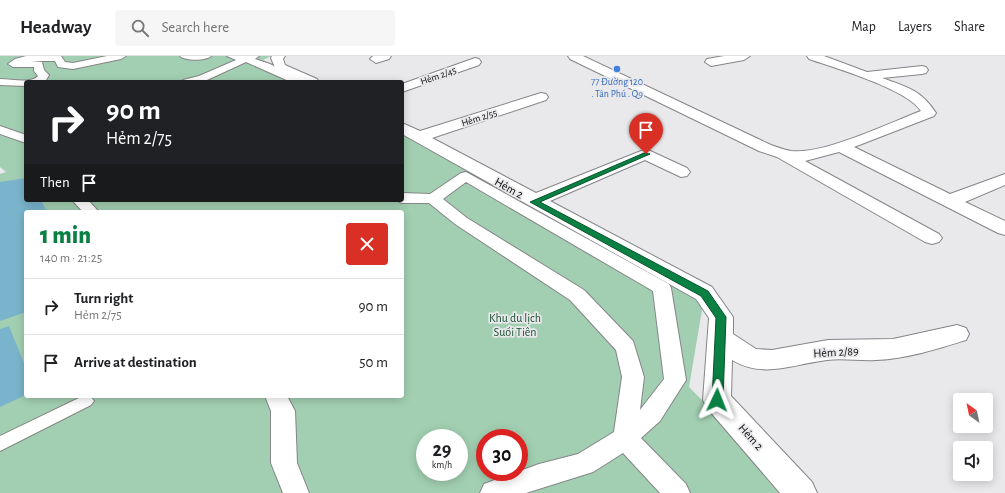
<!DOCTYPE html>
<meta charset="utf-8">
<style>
:root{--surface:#fff;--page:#f6f6f6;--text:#202124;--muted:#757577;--line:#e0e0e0;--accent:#0b8043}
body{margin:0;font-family:"Alegreya Sans",sans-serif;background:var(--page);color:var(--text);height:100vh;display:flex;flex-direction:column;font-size:15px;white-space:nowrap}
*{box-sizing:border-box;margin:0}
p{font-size:13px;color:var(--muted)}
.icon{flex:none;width:22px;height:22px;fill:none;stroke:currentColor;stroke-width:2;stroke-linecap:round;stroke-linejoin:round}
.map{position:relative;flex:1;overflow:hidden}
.side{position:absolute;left:24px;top:154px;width:380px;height:188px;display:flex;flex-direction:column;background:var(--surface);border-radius:4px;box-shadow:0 2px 10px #0003}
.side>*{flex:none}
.hud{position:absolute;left:24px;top:24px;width:380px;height:122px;border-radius:4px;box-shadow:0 2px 10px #0003;background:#202124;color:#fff;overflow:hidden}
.needle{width:26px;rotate:327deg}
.fabs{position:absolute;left:953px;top:337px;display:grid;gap:8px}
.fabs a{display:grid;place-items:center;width:40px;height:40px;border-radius:4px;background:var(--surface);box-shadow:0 2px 10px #0003;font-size:20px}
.speed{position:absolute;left:416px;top:373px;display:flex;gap:8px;font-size:20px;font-weight:700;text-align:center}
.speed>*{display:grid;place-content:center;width:52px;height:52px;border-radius:50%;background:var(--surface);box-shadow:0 2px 10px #0003;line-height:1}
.speed small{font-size:10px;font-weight:400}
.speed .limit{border:6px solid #d22;background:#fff;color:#111}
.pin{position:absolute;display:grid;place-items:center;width:34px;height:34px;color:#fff;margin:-41px -17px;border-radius:50% 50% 50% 0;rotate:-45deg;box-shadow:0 0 4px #0007}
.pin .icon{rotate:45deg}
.me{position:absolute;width:44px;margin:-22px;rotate:2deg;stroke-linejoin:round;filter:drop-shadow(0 0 3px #0008)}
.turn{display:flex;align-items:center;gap:14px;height:84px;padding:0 16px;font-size:18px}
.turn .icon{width:52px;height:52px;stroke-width:2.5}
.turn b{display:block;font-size:28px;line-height:34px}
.then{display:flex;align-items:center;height:38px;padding:0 16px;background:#0003;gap:8px;font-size:15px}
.round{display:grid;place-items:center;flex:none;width:42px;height:42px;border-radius:4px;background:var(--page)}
.overview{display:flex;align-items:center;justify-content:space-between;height:68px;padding:0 16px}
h1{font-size:24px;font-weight:800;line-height:30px;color:var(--accent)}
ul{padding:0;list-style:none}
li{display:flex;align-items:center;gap:12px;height:56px;padding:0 16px;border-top:1px solid var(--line)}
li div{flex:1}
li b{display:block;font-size:15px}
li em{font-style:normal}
header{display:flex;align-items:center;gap:24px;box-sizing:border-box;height:56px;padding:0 20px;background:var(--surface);border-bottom:1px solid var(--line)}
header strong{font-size:19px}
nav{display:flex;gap:22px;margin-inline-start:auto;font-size:14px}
.search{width:280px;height:36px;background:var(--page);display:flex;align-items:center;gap:10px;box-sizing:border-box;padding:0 14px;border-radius:4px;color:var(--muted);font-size:15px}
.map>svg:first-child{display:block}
.green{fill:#a2cfb1;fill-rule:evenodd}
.water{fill:#7ab4cc}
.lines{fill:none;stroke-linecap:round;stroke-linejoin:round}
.service-casing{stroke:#858588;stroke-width:2}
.pedestrian-casing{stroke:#858588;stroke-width:2}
.minor-casing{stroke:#858588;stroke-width:2}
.service{fill:#fff;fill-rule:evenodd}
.pedestrian{fill:#fff;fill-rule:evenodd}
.minor{fill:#fff;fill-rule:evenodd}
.route{fill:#0b8043;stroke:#07532c}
.shop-dot{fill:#3f7fe0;stroke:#e9e8eb;stroke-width:1.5}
.labels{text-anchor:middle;stroke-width:3.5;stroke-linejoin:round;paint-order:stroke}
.far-street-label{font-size:10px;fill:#0c0c0d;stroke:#e9e8eb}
.far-shop-label{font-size:10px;fill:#366cbe;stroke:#e9e8eb}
.street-label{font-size:12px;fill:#0c0c0d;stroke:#e9e8eb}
.park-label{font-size:12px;fill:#175031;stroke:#e9e8eb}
</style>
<header>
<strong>Headway</strong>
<div class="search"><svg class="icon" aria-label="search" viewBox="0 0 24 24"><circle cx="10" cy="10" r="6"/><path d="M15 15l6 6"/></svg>Search here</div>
<nav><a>Map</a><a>Layers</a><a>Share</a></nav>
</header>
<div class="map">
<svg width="1005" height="437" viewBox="0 0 1005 437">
<rect width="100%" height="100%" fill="#e9e8eb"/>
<path class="green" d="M0,0h271l-8,4 42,22h-279v118h376v-66l302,164 -15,89 105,106h-794v-319l6,-2 -6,-5zM26,156h376v184h-376zM425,382h34v34h-34zM485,382h34v34h-34z"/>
<g class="water">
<polygon points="26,122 26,144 41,144 47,156 26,156 26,256 0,265 0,126"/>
<polygon points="9,270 26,312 26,339 0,351 0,273"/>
</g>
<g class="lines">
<defs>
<polygon id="service" points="81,341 91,341 94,345 91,349 0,395 0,380"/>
<g id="pedestrian">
<path d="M26,0h35l4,6 8,1 34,-7h19l-5,3 -48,10 -15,-2 -3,-6h-24l11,1 2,8 5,5 -4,7h-19v4l-26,-1v-6c12,0 31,5 38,-3l-4,-5v-4h-21l-5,-3 7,-5z"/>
<path d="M180,0h31c-5,5 -26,5 -31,0z"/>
<polygon points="227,0 259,0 255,3 270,8 304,26 291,26 246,6 207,24 182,26 183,24 199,20 236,4"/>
<polygon points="0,70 26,79 26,87 0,78"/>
<path d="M466,116l203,112 2,4 15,92 -26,41 -19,17 45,46 4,9h-30l-37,-40 -30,19 -67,21h-46l4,-9 55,-20 39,-10 36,-22 8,-55 -6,-27 -46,-50 -115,-76 -26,-21h-27l-6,-3h6v-7l28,1 31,-21zM466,126l187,109 11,88 -24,31 4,-33 -11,-36 -49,-51 -117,-72 -24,-19z"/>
<polygon points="72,144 88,144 99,156 83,156"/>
<polygon points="265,340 287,340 295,355 297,407 309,437 283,437 271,407 271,355"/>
</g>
<g id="minor">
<polygon points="272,0 285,0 283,3 285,9 317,23 319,26 302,26 276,14 271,2"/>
<polygon points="373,0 391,0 389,3 376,7 370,3"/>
<path d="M568,0h15l188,89c6,2 14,5 20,6 32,4 98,-28 130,-40 -14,-22 -86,-43 -112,-52l-2,-3h17l43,16 55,-6 4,1 2,3 -2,3 -4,1 -40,4c25,9 39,12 54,35l-2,3 -80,31 96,47 55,-20v11l-40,17 40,19v14l-7,-2 -159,-81 -34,9 134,73 3,4 -3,4 -7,2 -7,-2 -148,-85 -18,-6 -189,-92z"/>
<polygon points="724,0 750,0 744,4 711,10 705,6 707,3"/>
<polygon points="475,2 479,3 481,6 479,9 402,36 402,28"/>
<path d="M541,37l5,1 2,3 -2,3 -114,38 104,55 110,-44 41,19 3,4 -3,4 -6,1 -36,-17 -95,41 162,86 21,30v17l23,15 16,1 56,-10 65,-1 64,-14 9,3 3,6 -3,6c-29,9 -60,19 -90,20 -16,1 -33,-2 -49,0 -34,4 -63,19 -95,0l-1,36 81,86 5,11h-37l-73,-85 -4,-8 6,-82 -13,-19 -294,-165v-11l18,8z"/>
</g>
</defs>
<use href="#service" class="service-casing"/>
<use href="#pedestrian" class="pedestrian-casing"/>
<use href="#minor" class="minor-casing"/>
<use href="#service" class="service"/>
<use href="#pedestrian" class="pedestrian"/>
<use href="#minor" class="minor"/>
</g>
<polygon class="route" points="644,97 650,98 540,146 708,235 726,261 723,344 721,348 717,349 713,348 712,344 716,262 701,240 530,146"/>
<circle class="shop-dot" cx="617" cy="13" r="4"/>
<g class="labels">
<g class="far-street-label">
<text transform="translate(438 19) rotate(-19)" y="4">Hẻm 2/45</text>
<text transform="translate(479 61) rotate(-18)" y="4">Hẻm 2/55</text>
</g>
<g class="far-shop-label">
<text x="617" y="29">77 Đường 120<tspan x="617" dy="12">. Tân Phú . Q9</tspan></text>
</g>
<g class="street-label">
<text transform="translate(509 132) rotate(29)" y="4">Hẻm 2</text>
<text transform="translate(836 296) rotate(-3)" y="4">Hẻm 2/89</text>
<text transform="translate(751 381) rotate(48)" y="4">Hẻm 2</text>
</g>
<g class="park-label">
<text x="515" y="266">Khu du lịch<tspan x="515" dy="14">Suối Tiên</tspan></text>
</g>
</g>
</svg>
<div class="fabs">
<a><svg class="needle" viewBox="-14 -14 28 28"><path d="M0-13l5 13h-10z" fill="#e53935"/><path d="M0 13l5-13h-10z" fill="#757577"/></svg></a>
<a><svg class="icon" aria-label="sound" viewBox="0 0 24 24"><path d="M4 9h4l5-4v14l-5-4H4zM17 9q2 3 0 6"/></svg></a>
</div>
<div class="speed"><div>29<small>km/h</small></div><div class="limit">30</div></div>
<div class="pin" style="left:646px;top:98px;background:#d93025"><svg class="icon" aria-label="arrive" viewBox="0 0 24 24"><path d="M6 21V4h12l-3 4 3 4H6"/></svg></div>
<svg class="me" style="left:717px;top:344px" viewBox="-20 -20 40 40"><path d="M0-17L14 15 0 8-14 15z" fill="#0b8043" stroke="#fff" stroke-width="4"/></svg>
<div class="hud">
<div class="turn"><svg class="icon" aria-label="right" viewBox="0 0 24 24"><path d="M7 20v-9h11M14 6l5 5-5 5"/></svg><div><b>90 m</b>Hẻm 2/75</div></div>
<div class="then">Then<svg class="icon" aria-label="arrive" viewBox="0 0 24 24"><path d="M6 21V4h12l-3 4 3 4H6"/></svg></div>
</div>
<section class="side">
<div class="overview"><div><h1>1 min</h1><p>140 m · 21:25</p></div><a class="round" style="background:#d93025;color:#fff"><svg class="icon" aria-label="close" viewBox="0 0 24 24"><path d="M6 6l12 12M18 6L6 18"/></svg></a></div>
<ul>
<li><svg class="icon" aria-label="right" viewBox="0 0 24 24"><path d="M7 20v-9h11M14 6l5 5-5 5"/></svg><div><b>Turn right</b><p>Hẻm 2/75</p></div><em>90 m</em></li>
<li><svg class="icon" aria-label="arrive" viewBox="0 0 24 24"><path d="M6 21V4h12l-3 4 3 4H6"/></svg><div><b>Arrive at destination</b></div><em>50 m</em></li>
</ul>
</section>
</div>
